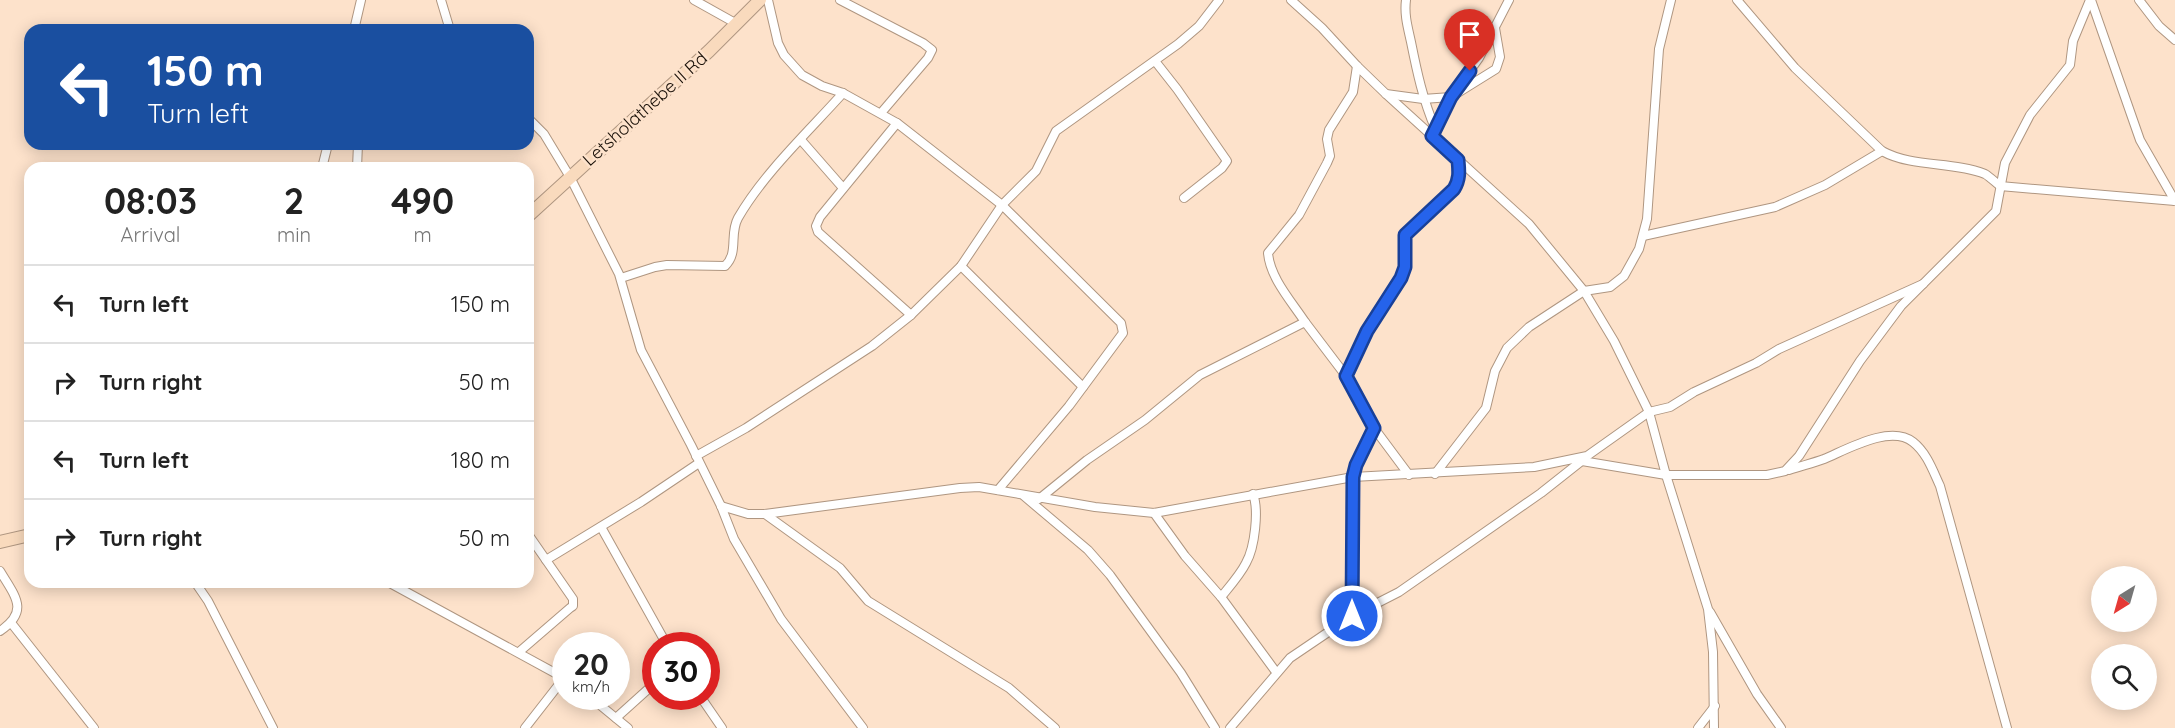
<!DOCTYPE html>
<style>
:root{--surface:#fff;--page:#f2f2f2;--text:#222;--muted:#767676;--line:#e0e0e0}
body{margin:0;font-family:Quicksand,sans-serif;background:var(--page);color:var(--text);height:100vh;display:flex;flex-direction:column;font-size:22px;white-space:nowrap}
*{box-sizing:border-box;margin:0}
p{font-size:20px;color:var(--muted)}
.icon{flex:none;width:33px;height:33px;fill:none;stroke:currentColor;stroke-width:2;stroke-linecap:round;stroke-linejoin:round}
.map{position:relative;flex:1;overflow:hidden}
.details{position:absolute;left:24px;top:162px;width:510px;height:426px;display:flex;flex-direction:column;background:var(--surface);border-radius:18px;box-shadow:0 3px 15px #0003}
.details>*{flex:none}
.top-card{position:absolute;left:24px;top:24px;width:510px;height:126px;border-radius:18px;box-shadow:0 3px 15px #0003;background:#1a4fa0;color:#fff;overflow:hidden}
.needle{width:39px;rotate:217deg}
.tools{position:absolute;left:2091px;top:566px;display:grid;gap:12px}
.tools a{display:grid;place-items:center;width:66px;height:66px;border-radius:50%;background:var(--surface);box-shadow:0 3px 15px #0003;font-size:30px}
.speed{position:absolute;left:552px;top:632px;display:flex;gap:12px;font-size:30px;font-weight:700;text-align:center}
.speed>*{display:grid;place-content:center;width:78px;height:78px;border-radius:50%;background:var(--surface);box-shadow:0 3px 15px #0003;line-height:1}
.speed small{font-size:15px;font-weight:400}
.speed .limit{border:9px solid #d22;background:#fff;color:#111}
.pin{position:absolute;display:grid;place-items:center;width:51px;height:51px;color:#fff;margin:-62px -26px;border-radius:50% 50% 50% 0;rotate:-45deg;box-shadow:0 0 6px #0007}
.pin .icon{rotate:45deg}
.me{position:absolute;width:66px;margin:-33px;rotate:0deg;stroke-linejoin:round;filter:drop-shadow(0 0 4px #0008)}
.turn{display:flex;align-items:center;gap:21px;height:126px;padding:0 24px;font-size:27px}
.turn .icon{width:78px;height:78px;stroke-width:2.5}
.turn b{display:block;font-size:42px;line-height:51px}
.eta{display:flex;justify-content:space-evenly;align-items:center;height:102px;text-align:center}
.eta b{font-size:36px;font-weight:700;line-height:42px}
ul{padding:0;list-style:none}
li{display:flex;align-items:center;gap:18px;height:78px;padding:0 24px;border-top:2px solid var(--line)}
li div{flex:1}
li b{display:block;font-size:22px}
li em{font-style:normal}
.map>svg:first-child{display:block}
.lines{fill:none;stroke-linecap:round;stroke-linejoin:round}
.street-casing{stroke:#af9681;stroke-width:10}
.secondary-casing{stroke:#af9681;stroke-width:14}
.street{stroke:#fff;stroke-width:8}
.secondary{stroke:#f9dabd;stroke-width:12}
.route-casing{stroke:#184099;stroke-width:15}
.route{stroke:#2563eb;stroke-width:10}
.labels{text-anchor:middle;stroke-width:5;stroke-linejoin:round;paint-order:stroke}
.street-label{font-size:18px;fill:#180f07;stroke:#fde2cb}
</style>
<div class="map">
<svg width="2175" height="728" viewBox="0 0 2175 728">
<rect width="100%" height="100%" fill="#fde2cb"/>
<g class="lines">
<defs>
<g id="street">
<polyline points="441,0 450,30"/>
<polyline points="694,0 737,24"/>
<polyline points="768,0 778,43 784,55 802,75 822,86 843,93 897,123 1002,205 1036,171 1056,131 1178,44 1199,26 1219,0"/>
<polyline points="840,0 923,43 932,50 928,58 881,113"/>
<polyline points="1291,0 1322,28 1357,66 1386,94 1529,224 1584,291 1614,341 1649,412 1666,475 1708,609 1713,652 1714,728"/>
<path d="M1406,0c-2,15 2,28 5,42 6,30 12,58 24,86"/>
<path d="M1737,0l58,68 87,83c31,17 70,10 103,23 5,3 10,8 15,12l175,15"/>
<polyline points="2091,0 2140,140 2175,201"/>
<polyline points="2139,0 2159,26 2175,40"/>
<polyline points="354,30 361,0"/>
<polyline points="1155,61 1177,89 1227,161 1222,168 1184,198"/>
<polyline points="1386,94 1423,99 1451,97 1496,69 1500,57 1495,28"/>
<polyline points="528,118 544,134 570,177 619,274 641,350 691,445 721,506 734,539 781,619 863,728"/>
<polyline points="897,123 820,217 816,226 818,232 911,315"/>
<polyline points="1432,136 1451,97 1479,58 1509,0"/>
<polyline points="801,140 843,188"/>
<polyline points="322,168 328,144"/>
<polyline points="357,168 358,144"/>
<polyline points="1643,236 1775,207 1825,185 1882,151"/>
<polyline points="961,266 1083,387"/>
<path d="M621,278l34,-11 12,-2 58,1c14,-13 4,-32 13,-48 26,-45 70,-86 105,-125"/>
<path d="M1305,322c-13,-20 -35,-44 -37,-69l31,-38 28,-52 3,-7 -3,-17 2,-9 24,-38 4,-26"/>
<polyline points="1346,376 1367,331 1401,278 1405,267 1405,235 1454,189 1460,174 1458,160"/>
<polyline points="1374,428 1409,475"/>
<polyline points="696,456 746,428 872,346 911,315 961,266 1002,205 1121,323 1123,333 1069,406 998,490"/>
<polyline points="1582,461 1666,475 1767,475 1785,471 1799,456 1860,361 1901,306 1996,211 2005,163 2030,115 2070,65 2073,41 2090,0"/>
<path d="M1789,470c12,-4 24,-7 35,-11 22,-9 66,-35 89,-17 14,11 20,29 27,44l67,242"/>
<polyline points="1435,474 1486,408 1495,371 1507,348 1529,327 1584,291 1610,287 1624,276 1639,249 1647,219 1659,49 1671,0"/>
<polyline points="1024,496 1088,550 1110,575 1181,673 1215,728"/>
<polyline points="1039,499 1087,460 1145,420 1200,375 1305,322 1346,376 1374,428 1356,465 1353,477 1352,616"/>
<polyline points="721,506 748,514 765,514 960,488 979,487 1095,507 1154,513 1353,477 1534,467 1587,456 1649,412 1670,407 1694,392 1756,363 1779,349 1923,284"/>
<polyline points="1154,513 1185,556 1221,597 1276,672"/>
<polyline points="765,514 840,568 868,601 1009,688 1055,728"/>
<polyline points="601,527 667,645"/>
<polyline points="546,560 641,502 699,463"/>
<path d="M0,571c15,25 30,40 0,60"/>
<polyline points="195,582 208,601 273,728"/>
<polyline points="388,582 566,679"/>
<path d="M1221,597c9,-11 19,-22 25,-34 9,-16 13,-53 7,-69"/>
<polyline points="1710,612 1757,694 1781,728"/>
<polyline points="12,624 94,728"/>
<polyline points="519,652 570,608 573,606 573,599 528,534"/>
<polyline points="589,696 628,728"/>
<polyline points="700,696 722,728"/>
<polyline points="616,718 656,682"/>
<polyline points="525,728 564,678"/>
<polyline points="1230,728 1290,658 1352,616 1399,592 1541,493 1584,459"/>
<polyline points="1698,728 1715,706"/>
</g>
<g id="secondary">
<polyline points="528,216 709,51 760,0"/>
<polyline points="0,542 30,535"/>
</g>
</defs>
<use href="#street" class="street-casing"/>
<use href="#secondary" class="secondary-casing"/>
<use href="#street" class="street"/>
<use href="#secondary" class="secondary"/>
</g>
<g class="lines">
<defs>
<path id="route" d="M1352,616l1,-139 3,-12 18,-37 -28,-52 21,-45 34,-53 4,-11v-32l49,-46c6,-10 5,-18 4,-29l-26,-24 19,-39 19,-26"/>
</defs>
<use href="#route" class="route-casing"/>
<use href="#route" class="route"/>
</g>
<g class="labels">
<g class="street-label">
<text transform="translate(645 109) rotate(-42)" y="6">Letsholathebe II Rd</text>
</g>
</g>
</svg>
<div class="tools">
<a><svg class="needle" viewBox="-14 -14 28 28"><path d="M0-13l5 13h-10z" fill="#e53935"/><path d="M0 13l5-13h-10z" fill="#767676"/></svg></a>
<a><svg class="icon" aria-label="search" viewBox="0 0 24 24"><circle cx="10" cy="10" r="6"/><path d="M15 15l6 6"/></svg></a>
</div>
<div class="speed"><div>20<small>km/h</small></div><div class="limit">30</div></div>
<div class="pin" style="left:1470px;top:71px;background:#d93025"><svg class="icon" aria-label="arrive" viewBox="0 0 24 24"><path d="M6 21V4h12l-3 4 3 4H6"/></svg></div>
<svg class="me" style="left:1352px;top:616px" viewBox="-20 -20 40 40"><circle r="17" fill="#2563eb" stroke="#fff" stroke-width="3"/><path d="M0-11L8 9 0 5-8 9z" fill="#fff"/></svg>
<div class="top-card">
<div class="turn"><svg class="icon" aria-label="left" viewBox="0 0 24 24"><path d="M17 20v-9H6M10 6l-5 5 5 5"/></svg><div><b>150 m</b>Turn left</div></div>
</div>
<section class="details">
<div class="eta">
<div><b>08:03</b><p>Arrival</p></div>
<div><b>2</b><p>min</p></div>
<div><b>490</b><p>m</p></div>
</div>
<ul>
<li><svg class="icon" aria-label="left" viewBox="0 0 24 24"><path d="M17 20v-9H6M10 6l-5 5 5 5"/></svg><div><b>Turn left</b></div><em>150 m</em></li>
<li><svg class="icon" aria-label="right" viewBox="0 0 24 24"><path d="M7 20v-9h11M14 6l5 5-5 5"/></svg><div><b>Turn right</b></div><em>50 m</em></li>
<li><svg class="icon" aria-label="left" viewBox="0 0 24 24"><path d="M17 20v-9H6M10 6l-5 5 5 5"/></svg><div><b>Turn left</b></div><em>180 m</em></li>
<li><svg class="icon" aria-label="right" viewBox="0 0 24 24"><path d="M7 20v-9h11M14 6l5 5-5 5"/></svg><div><b>Turn right</b></div><em>50 m</em></li>
</ul>
</section>
</div>
